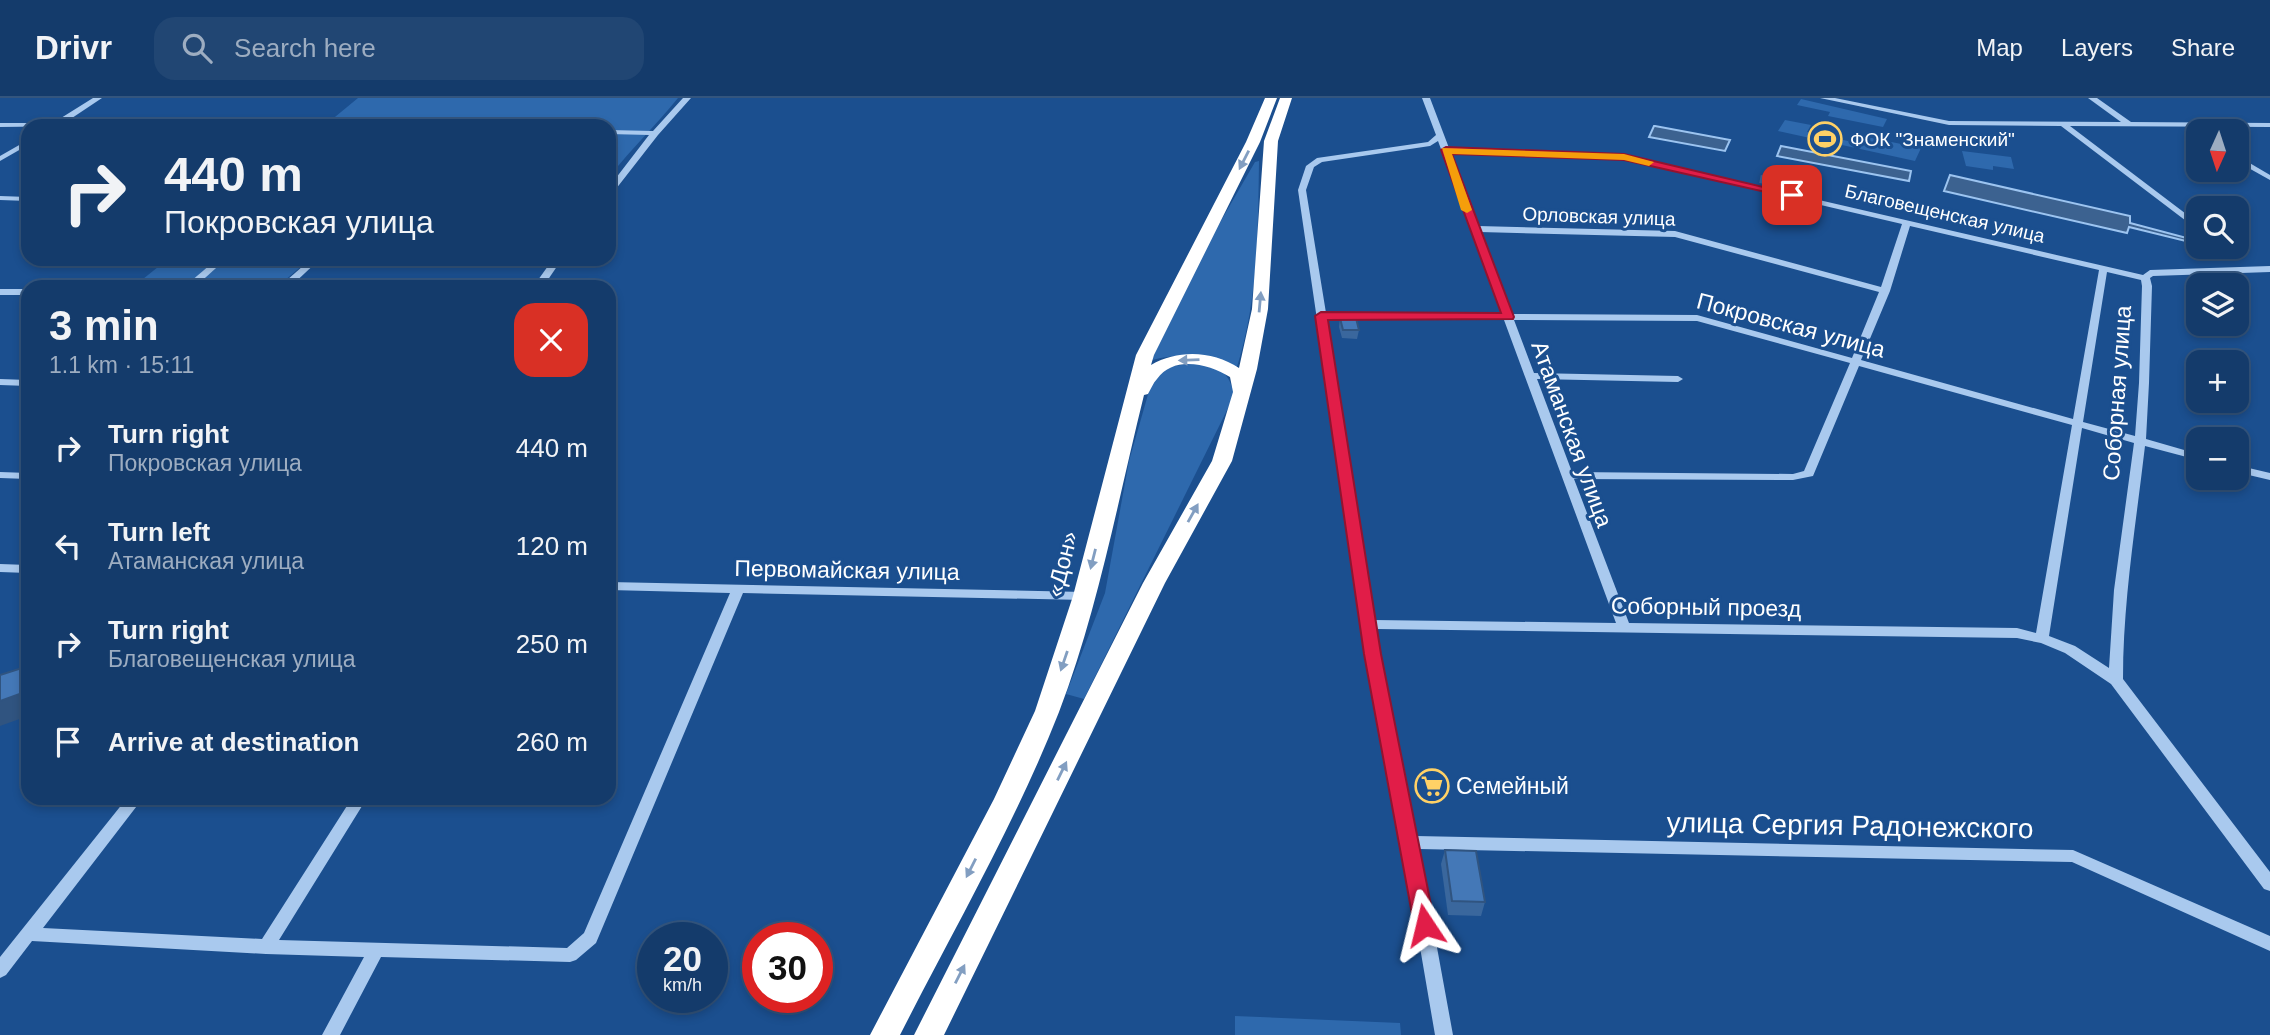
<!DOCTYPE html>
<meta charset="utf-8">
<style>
:root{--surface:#143b6b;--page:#214673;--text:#f1f3f6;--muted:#9dadc1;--line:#33557e}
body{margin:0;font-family:Helvetica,sans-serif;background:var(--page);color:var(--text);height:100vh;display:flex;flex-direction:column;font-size:26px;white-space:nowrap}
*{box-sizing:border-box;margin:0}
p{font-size:23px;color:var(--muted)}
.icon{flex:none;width:38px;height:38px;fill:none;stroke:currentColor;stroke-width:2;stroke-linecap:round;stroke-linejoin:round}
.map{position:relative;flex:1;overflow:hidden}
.drawer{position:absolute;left:21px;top:182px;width:595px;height:525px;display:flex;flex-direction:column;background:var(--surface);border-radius:21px;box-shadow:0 4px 10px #0003,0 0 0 2px var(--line)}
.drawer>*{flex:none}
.top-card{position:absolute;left:21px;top:21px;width:595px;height:147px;border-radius:21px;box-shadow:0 4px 10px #0003,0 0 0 2px var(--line);background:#143b6b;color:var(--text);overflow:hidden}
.needle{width:46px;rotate:183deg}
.tools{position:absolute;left:2186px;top:21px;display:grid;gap:14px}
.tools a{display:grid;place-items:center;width:63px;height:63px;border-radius:14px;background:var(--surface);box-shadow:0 4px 10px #0003,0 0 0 2px var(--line);font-size:35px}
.speed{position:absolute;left:637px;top:824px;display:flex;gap:14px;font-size:35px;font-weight:700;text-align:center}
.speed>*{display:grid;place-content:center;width:91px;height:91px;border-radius:50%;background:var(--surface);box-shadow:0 4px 10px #0003,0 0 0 2px var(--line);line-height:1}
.speed small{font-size:18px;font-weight:400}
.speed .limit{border:10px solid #d22;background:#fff;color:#111}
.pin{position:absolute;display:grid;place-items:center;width:60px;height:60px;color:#fff;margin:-30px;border-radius:14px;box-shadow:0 4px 10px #0006}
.me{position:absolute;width:77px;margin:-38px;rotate:350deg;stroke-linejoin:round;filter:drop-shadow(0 0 5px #0008)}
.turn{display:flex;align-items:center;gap:24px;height:147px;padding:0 28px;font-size:32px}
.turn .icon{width:91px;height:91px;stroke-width:2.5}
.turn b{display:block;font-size:49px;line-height:60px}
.round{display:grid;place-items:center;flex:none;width:74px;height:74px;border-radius:21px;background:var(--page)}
.summary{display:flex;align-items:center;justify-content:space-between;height:119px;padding:0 28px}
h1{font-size:42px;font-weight:800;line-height:52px}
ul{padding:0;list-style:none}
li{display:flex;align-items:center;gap:21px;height:98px;padding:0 28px}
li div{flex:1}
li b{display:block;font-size:26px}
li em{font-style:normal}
header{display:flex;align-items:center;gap:42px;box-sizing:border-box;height:98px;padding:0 35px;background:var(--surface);border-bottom:2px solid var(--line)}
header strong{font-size:33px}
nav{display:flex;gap:38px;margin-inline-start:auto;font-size:24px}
.search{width:490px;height:63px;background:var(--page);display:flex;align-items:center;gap:18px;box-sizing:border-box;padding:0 24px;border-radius:21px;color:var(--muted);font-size:26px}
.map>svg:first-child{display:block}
.green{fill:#2e69ad}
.water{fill:#3c6290;stroke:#9cc4f0;stroke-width:2}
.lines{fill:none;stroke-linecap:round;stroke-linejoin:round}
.minor-tunnel{stroke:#3d69a0;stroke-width:8;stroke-dasharray:8 4.5;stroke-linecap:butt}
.minor{fill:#a9c9ee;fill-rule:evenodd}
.highway{fill:#fff;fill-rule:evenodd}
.wall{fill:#3a679d}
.shaded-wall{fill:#305480}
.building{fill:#4478b7;stroke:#305480;stroke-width:2}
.oneway{fill:#829ec1}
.route{fill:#e11d48;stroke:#92132f;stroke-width:2}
.slow{fill:#f59e0b}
.labels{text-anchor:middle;stroke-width:6;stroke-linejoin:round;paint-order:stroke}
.far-poi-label{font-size:19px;fill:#fff;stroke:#1b4f8f;text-anchor:start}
.far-street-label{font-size:19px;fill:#fff;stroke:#1b4f8f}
.street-label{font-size:23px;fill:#fff;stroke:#1b4f8f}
.poi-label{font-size:23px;fill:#fff;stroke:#1b4f8f;text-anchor:start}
.near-street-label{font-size:28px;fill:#fff;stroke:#1b4f8f}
</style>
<header>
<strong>Drivr</strong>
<div class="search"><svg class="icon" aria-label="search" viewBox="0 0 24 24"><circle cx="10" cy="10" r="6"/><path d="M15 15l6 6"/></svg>Search here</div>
<nav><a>Map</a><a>Layers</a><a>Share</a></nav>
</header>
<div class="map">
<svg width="2270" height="937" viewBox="0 0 2270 937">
<rect width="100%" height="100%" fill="#1b4f8f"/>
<g class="green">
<path d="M358,0h320c-22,27 -46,50 -68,78l-1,-50h-285z"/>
<polygon points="1801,1 1887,21 1883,29 1828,18 1830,14 1797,7"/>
<polygon points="1785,22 1811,27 1807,34 1848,43 1852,36 1921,50 1915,63 1778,33"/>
<polygon points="1962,53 2011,59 2014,71 1993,68 1993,72 1966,68"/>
<path d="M1259,63c-1,71 -1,141 -23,209 -30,-16 -52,-18 -84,-10l26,-65 77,-133z"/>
<polygon points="168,161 310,161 277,189 133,189"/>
<path d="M1188,266c25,0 42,4 46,32l-150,303 -18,-5 39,-101 24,-132 22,-77 16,-17z"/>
<polygon points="1235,918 1400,925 1401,937 1235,937"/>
</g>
<g class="water">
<polygon points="1654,28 1655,28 1730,42 1725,53 1649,39"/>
<polygon points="1781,48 1911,73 1909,83 1777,58"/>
<polygon points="1950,77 2130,118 2130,125 2198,143 2198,146 2129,129 2127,135 1944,93"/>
</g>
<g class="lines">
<polyline class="minor-tunnel" points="1760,81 1775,84"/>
<g class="minor">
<polygon points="93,0 102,0 63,26 76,26 80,28 0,29 0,25 53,25"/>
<polygon points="683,0 691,0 658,37 612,96 609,96 609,89 649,37 609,36 609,32 653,33"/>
<path d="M1422,0h8l19,50 175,7 519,120 7,-5 120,-4v6l-117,4 -3,2 2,8 -3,97 -3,56 52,15v6l-53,-14c-9,78 -22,154 -22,233l147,193v19l-6,-2 -153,-205 -46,-31 -24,-10 -24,-5 -641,-9 40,207 657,14 197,86v15l-198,-89 -653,-13 34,186h-18l-33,-193 -36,-188 -68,-464 8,-24 11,-8 111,-16 8,-7zM1438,43l64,173 -176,-1 -20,-123 8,-23 8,-5 108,-16zM1450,55l174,6 278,65 -21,63 -206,-56 -197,-5zM1910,128l189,44 -26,149 -212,-59 29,-69zM1480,134l195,5 204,55 -27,66 -155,-43 -185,-1zM2107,174l34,8 1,6 -3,97 -4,53 -52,-14zM1327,221l177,1 112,303 -242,-3zM1514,222l183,1 153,42 -46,108 -11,3 -221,-2 -35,-93 141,3 5,-3 -5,-3 -144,-3zM1859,268l213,59 -36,208 -19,-5 -388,-5 -55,-144 219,1 20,-4zM2082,330l52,15 -20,147 -5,78 -34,-22 -26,-10z"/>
<polygon points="1820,0 1835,0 1949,23 2121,24 2088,0 2097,0 2131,24 2270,25 2270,29 2070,28 2198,125 2198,132 2061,28 1949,27"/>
<polygon points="28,42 28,47 0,63 0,58"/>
<polygon points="2236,57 2270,77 2270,82 2236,63"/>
<polygon points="0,98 28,99 28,103 0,102"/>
<polygon points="217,161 226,161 195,189 184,189"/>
<polygon points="311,161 320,161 290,189 279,189"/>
<polygon points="553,161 562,161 543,189 533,189"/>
<rect x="0" y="191" width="28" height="6"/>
<polygon points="0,281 28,282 28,288 0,287"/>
<polygon points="2236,367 2270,375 2270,382 2236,374"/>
<polygon points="0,374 28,375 28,381 0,380"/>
<polygon points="0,466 28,467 28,475 0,474"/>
<polygon points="609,484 1084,494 1090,498 1084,502 743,495 596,845 576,862 570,864 381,859 340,937 322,937 364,859 266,856 32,843 6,877 0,880 0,859 127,700 143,700 43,830 262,841 352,700 367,700 279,842 567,850 584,835 730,495 609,492"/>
</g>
<path class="highway" d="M1265,0h12l-17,44 -106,213 -3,10c28,-16 62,-14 88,3l13,-59 12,-168 16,-43h12l-14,43 -10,168 -11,60 -25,92 -67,122 -221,452h-30l229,-452 69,-122 21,-69 -3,-15c-21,-13 -56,-22 -73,2 -4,4 -6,10 -9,15l-4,1c-26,105 -46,215 -85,317 -43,110 -105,217 -159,323h-30l124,-236 41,-88 38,-115 63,-241 110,-213z"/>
</g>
<g class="wall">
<polygon points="1340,220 1359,232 1357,241 1342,240 1339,229"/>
<polygon points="1445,752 1485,804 1481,818 1448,817 1441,766"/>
</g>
<polygon class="shaded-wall" points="28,593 28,618 0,628 0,603"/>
<g class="building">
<polygon points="1340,220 1356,220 1359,232 1343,232"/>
<polygon points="28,568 28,593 0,603 0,577"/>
<polygon points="1445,752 1476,753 1485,804 1452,803"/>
</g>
<defs><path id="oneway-solid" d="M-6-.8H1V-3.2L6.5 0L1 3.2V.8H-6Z" transform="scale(1.75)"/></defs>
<g class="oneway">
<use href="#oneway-solid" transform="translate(1244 62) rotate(117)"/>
<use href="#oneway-solid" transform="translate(1260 204) rotate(-85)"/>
<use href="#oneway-solid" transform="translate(1189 262) rotate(178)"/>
<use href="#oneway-solid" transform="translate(1193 415) rotate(-61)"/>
<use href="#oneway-solid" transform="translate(1093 461) rotate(104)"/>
<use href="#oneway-solid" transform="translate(1064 563) rotate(109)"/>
<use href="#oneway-solid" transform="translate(1062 673) rotate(-64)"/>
<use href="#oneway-solid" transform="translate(971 770) rotate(117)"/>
<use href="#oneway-solid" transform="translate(960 876) rotate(-63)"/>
</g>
<polygon class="route" points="1446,49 1624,56 1797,97 1792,100 1624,62 1452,56 1514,219 1513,221 1328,222 1381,556 1435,827 1432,833 1425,836 1417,833 1414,827 1364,556 1315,218 1321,214 1501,215 1441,52"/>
<polygon class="slow" points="1442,50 1624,56 1654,64 1649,68 1624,62 1452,56 1472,112 1467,115 1461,112"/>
<defs>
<symbol id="stadium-ring" viewBox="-11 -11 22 22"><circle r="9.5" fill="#1b4f8f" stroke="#ffd166" stroke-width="1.5"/><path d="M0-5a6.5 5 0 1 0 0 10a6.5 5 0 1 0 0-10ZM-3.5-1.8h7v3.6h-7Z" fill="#ffd166"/></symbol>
<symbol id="supermarket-ring" viewBox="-11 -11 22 22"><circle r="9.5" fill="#1b4f8f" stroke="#ffd166" stroke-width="1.5"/><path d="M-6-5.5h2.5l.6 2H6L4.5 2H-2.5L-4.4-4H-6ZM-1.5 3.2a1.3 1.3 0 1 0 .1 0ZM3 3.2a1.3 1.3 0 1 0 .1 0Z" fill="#ffd166"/></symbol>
</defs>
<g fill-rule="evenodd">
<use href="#stadium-ring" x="1806" y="22" width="38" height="38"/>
<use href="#supermarket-ring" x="1413" y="669" width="38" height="38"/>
</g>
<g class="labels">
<g class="far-poi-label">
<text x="1850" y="48">ФОК "Знаменский"</text>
</g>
<g class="far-street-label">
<text transform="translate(1945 115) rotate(13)" y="7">Благовещенская улица</text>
<text transform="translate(1599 118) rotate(2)" y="7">Орловская улица</text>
</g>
<g class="street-label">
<text transform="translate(1791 227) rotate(15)" y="8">Покровская улица</text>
<text transform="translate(2117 295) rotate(-86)" y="8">Соборная улица</text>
<text transform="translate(1572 336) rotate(70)" y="8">Атаманская улица</text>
<text transform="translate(1062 466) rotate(-76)" y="8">«Дон»</text>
<text transform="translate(847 472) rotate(1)" y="8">Первомайская улица</text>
<text transform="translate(1706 509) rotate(1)" y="8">Соборный проезд</text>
</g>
<g class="poi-label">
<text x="1456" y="696">Семейный</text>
</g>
<g class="near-street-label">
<text transform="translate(1850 727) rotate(1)" y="10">улица Сергия Радонежского</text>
</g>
</g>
</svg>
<div class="tools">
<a><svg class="needle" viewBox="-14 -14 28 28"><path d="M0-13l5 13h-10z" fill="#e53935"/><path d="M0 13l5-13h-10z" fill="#9dadc1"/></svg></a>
<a><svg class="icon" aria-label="search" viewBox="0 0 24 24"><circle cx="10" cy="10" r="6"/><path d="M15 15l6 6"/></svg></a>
<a><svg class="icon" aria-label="layers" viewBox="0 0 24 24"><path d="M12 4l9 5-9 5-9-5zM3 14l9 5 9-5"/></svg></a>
<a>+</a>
<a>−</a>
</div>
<div class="speed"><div>20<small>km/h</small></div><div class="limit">30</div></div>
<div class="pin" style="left:1792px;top:97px;background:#d93025"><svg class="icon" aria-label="arrive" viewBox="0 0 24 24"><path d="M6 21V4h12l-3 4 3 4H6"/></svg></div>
<svg class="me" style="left:1425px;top:827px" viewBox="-20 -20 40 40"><path d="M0-17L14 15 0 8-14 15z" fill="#e11d48" stroke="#fff" stroke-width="4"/></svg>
<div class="top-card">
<div class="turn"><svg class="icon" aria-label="right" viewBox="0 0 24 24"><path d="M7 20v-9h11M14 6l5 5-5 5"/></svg><div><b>440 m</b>Покровская улица</div></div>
</div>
<section class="drawer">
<div class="summary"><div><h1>3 min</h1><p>1.1 km · 15:11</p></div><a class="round" style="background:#d93025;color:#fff"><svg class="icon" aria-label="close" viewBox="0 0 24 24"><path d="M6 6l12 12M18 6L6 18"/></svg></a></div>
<ul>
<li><svg class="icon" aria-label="right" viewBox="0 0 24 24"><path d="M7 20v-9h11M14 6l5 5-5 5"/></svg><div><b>Turn right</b><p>Покровская улица</p></div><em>440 m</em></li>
<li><svg class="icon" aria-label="left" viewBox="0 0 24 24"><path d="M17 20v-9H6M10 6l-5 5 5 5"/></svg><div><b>Turn left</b><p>Атаманская улица</p></div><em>120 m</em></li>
<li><svg class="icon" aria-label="right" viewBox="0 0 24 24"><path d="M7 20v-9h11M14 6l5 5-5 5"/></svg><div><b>Turn right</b><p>Благовещенская улица</p></div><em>250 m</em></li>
<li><svg class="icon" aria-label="arrive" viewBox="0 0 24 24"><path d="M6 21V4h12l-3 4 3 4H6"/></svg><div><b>Arrive at destination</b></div><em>260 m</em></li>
</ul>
</section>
</div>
